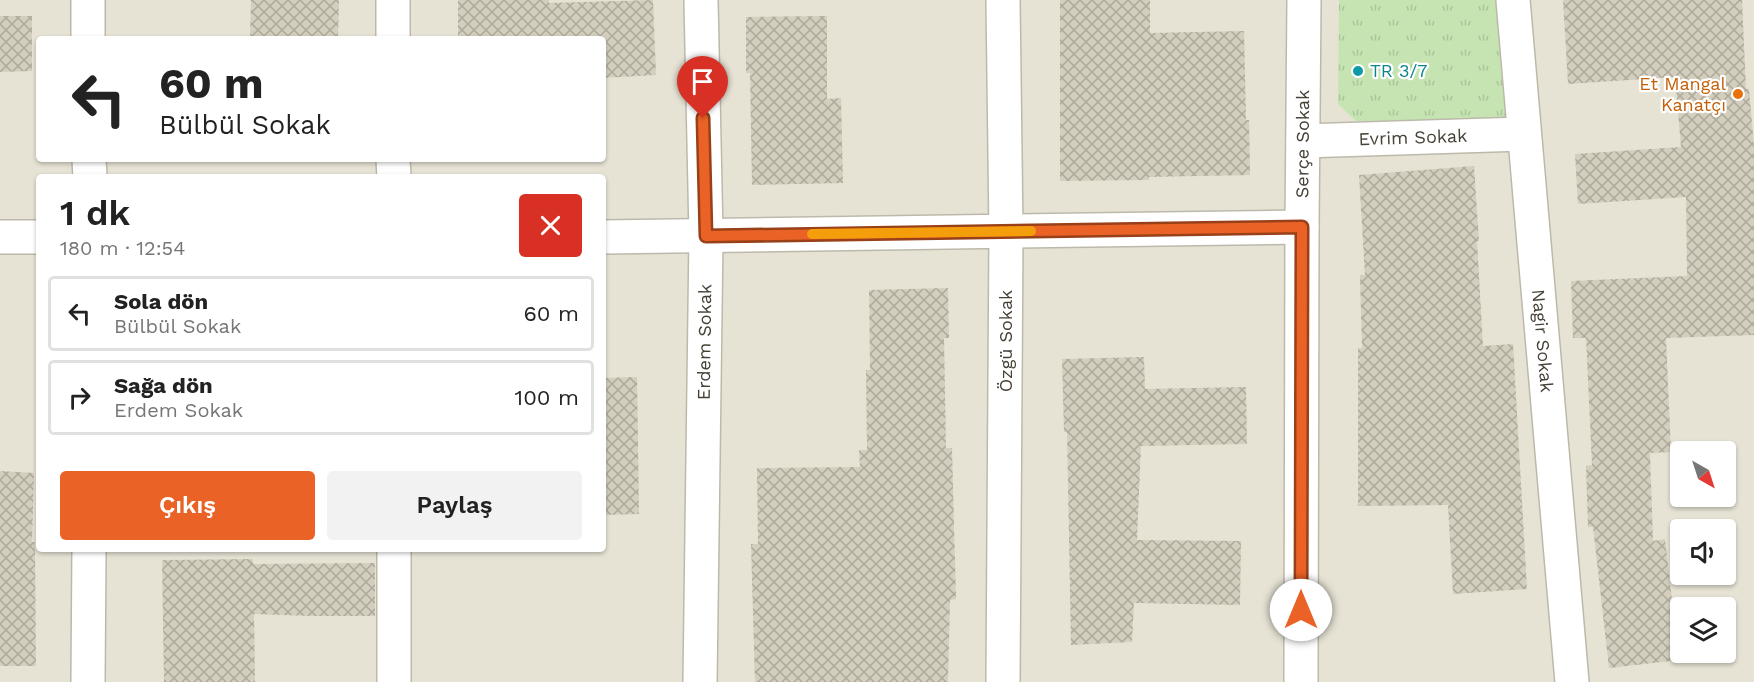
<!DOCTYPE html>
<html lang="tr">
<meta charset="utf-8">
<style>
:root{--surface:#fff;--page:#f2f2f2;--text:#222;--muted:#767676;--line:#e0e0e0;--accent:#ea6226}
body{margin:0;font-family:"Work Sans",sans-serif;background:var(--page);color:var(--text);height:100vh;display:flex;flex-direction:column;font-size:22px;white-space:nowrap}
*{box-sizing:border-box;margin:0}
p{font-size:20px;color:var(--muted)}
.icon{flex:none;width:33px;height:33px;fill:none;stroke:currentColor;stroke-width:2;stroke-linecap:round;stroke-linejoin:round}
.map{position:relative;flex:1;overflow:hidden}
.drawer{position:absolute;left:36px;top:174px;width:570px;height:378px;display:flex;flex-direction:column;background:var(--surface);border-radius:6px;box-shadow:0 2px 4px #0004}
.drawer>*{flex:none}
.guide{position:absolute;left:36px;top:36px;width:570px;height:126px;border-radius:6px;box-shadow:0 2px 4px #0004;background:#fff;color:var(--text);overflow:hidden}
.needle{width:39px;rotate:141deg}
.tools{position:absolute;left:1670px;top:441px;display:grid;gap:12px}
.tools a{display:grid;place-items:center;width:66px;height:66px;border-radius:6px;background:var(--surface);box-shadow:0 2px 4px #0004;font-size:30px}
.pin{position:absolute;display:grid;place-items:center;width:51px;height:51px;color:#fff;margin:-62px -26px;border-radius:50% 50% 50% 0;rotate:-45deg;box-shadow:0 0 6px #0007}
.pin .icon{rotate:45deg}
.me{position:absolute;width:66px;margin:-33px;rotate:0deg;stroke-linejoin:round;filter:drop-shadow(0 0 4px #0008)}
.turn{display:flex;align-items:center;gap:21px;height:126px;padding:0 24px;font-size:27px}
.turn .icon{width:78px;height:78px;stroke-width:2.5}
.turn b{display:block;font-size:42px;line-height:51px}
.round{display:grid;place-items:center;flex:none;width:63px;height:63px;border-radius:6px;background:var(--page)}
.summary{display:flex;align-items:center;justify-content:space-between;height:102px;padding:0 24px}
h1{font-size:36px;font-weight:600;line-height:45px}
.action{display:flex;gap:12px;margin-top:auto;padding:12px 24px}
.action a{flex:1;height:69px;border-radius:6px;background:var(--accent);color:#fff;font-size:24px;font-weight:600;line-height:69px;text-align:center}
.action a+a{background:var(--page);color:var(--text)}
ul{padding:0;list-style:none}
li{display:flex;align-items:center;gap:18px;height:75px;margin:0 12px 9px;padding:0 12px;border:3px solid var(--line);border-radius:6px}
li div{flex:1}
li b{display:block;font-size:22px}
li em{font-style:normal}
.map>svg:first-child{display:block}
.residential{fill:#e6e3d5;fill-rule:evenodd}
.park{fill:url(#park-tufts)}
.building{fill:url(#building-cross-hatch)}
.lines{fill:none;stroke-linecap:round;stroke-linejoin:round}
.minor-casing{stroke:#bdb9aa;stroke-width:36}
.minor{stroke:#fff;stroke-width:33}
.route-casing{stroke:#984019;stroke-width:15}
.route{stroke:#ea6226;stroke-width:10}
.slow{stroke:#f59e0b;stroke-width:10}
.culture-dot{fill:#0f9aa8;stroke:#fff;stroke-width:2}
.food-dot{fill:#e8710a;stroke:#fff;stroke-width:2}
.labels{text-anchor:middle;stroke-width:4.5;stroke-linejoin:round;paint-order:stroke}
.culture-label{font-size:18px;fill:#0d838f;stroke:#fff;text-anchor:start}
.food-label{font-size:18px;fill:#c56008;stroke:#fff;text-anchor:end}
.street-label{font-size:18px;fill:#454136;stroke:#fff}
</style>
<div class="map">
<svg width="1754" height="682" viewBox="0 0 1754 682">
<defs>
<pattern id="park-tufts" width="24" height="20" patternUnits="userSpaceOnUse" patternTransform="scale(1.5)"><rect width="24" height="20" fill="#c6e4b2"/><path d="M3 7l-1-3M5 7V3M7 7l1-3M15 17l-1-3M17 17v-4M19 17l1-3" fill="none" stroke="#abc59a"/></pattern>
<pattern id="building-cross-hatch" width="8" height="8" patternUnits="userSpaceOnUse" patternTransform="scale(1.5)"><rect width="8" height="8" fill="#d3cebd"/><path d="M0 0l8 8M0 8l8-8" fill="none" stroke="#ada99a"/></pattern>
</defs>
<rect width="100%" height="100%" fill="#f2f0e7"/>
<path class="residential" d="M0,0h1754v682h-1754zM39,39h564v120h-564zM39,177h564v372h-564zM1680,452h45v44h-45zM1680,530h45v44h-45zM1680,608h45v44h-45z"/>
<polygon class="park" points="1339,0 1505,0 1508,120 1356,121 1338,104"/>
<g class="building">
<polygon points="251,0 339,0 338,39 250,39"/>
<polygon points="458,0 549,0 549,3 653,0 656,75 603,78 603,39 458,39"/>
<polygon points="1060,0 1150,0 1150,33 1244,31 1246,120 1249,120 1250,175 1149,177 1149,180 1060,181"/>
<polygon points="1563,0 1742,0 1746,89 1749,89 1754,146 1754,335 1666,338 1671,452 1650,453 1653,541 1665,539 1679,660 1609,668 1593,527 1588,527 1586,466 1592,465 1586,338 1573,338 1571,281 1687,276 1686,197 1578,204 1575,154 1681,147 1675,77 1568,84"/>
<polygon points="0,16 32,16 32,71 0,72"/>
<polygon points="827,16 827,99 841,98 843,183 752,185 750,73 746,73 746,17"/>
<polygon points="1474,166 1479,241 1477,241 1483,346 1513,344 1527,589 1453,594 1448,505 1358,506 1358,348 1362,348 1360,275 1365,275 1359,175"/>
<polygon points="948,288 949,338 944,338 946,448 952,448 956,599 950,600 948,682 755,682 751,544 758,544 757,468 860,467 859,450 867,450 866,370 870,370 869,290"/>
<polygon points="1144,357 1145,389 1246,387 1247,444 1141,446 1137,540 1241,541 1240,605 1134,603 1132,642 1071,645 1067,432 1064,432 1062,359"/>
<polygon points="637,377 639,514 603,515 603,378"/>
<polygon points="0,471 34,473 32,542 35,542 36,666 0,666"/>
<polygon points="253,559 253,564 375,563 375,616 311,616 254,614 255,682 164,682 162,560"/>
</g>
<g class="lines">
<defs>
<g id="minor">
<polyline points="88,0 88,39"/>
<polyline points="393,0 393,39"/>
<polyline points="1003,0 1006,232 1003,682"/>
<path id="s1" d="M1513,0l59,682"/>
<path id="s2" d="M1303,141l220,-7"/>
<polyline points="89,159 90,177"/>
<polyline points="393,159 394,177"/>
<polyline points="0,237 39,237"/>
<polyline points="603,237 1302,227"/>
<polyline points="88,682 89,549"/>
<polyline points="394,682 394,549"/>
<path id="s3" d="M700,682l6,-446 -5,-236"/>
<path id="s4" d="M1301,682l1,-455 2,-227"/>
</g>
</defs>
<use href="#minor" class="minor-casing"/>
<use href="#minor" class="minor"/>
</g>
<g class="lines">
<defs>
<polyline id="route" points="703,118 706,236 1302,227 1301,610"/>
</defs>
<use href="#route" class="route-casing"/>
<use href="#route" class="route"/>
<polyline class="slow" points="812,234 1031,231"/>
</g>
<circle class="culture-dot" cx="1358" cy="71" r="6"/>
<circle class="food-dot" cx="1738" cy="94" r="6"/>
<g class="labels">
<g class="culture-label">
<text x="1370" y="77">TR 3/7</text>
</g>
<g class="food-label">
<text x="1726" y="90">Et Mangal<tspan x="1726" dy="21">Kanatçı</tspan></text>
</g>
<g class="street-label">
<text dy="6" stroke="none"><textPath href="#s2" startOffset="110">Evrim Sokak</textPath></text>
<text dy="6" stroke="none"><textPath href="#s4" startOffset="538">Serçe Sokak</textPath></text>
<text dy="6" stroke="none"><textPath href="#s3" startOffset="340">Erdem Sokak</textPath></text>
<text transform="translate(1006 341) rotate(-90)" y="6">Özgü Sokak</text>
<text dy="6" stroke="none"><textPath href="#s1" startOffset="342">Nagir Sokak</textPath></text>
</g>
</g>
</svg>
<div class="tools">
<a><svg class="needle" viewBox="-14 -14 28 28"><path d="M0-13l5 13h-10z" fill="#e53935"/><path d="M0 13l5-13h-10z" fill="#767676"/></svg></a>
<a><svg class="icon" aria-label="sound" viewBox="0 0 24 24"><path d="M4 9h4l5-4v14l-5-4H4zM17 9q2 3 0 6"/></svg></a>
<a><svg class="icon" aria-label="layers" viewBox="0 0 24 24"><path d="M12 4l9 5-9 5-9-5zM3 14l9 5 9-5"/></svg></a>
</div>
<div class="pin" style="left:703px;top:118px;background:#d93025"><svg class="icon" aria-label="arrive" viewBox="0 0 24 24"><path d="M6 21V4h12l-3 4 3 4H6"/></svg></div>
<svg class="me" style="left:1301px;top:610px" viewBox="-20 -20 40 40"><circle r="19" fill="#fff"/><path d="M0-13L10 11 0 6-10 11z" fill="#ea6226"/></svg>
<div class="guide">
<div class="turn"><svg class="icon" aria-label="left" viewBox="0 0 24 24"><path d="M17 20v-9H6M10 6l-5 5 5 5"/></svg><div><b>60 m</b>Bülbül Sokak</div></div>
</div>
<section class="drawer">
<div class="summary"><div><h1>1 dk</h1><p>180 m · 12:54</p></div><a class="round" style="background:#d93025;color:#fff"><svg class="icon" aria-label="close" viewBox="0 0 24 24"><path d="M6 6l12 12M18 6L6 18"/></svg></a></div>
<ul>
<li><svg class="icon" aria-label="left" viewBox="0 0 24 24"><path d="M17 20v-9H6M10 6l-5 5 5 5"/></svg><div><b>Sola dön</b><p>Bülbül Sokak</p></div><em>60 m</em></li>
<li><svg class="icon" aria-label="right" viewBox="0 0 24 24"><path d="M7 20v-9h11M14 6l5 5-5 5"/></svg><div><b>Sağa dön</b><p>Erdem Sokak</p></div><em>100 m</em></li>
</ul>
<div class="action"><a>Çıkış</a><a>Paylaş</a></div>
</section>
</div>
